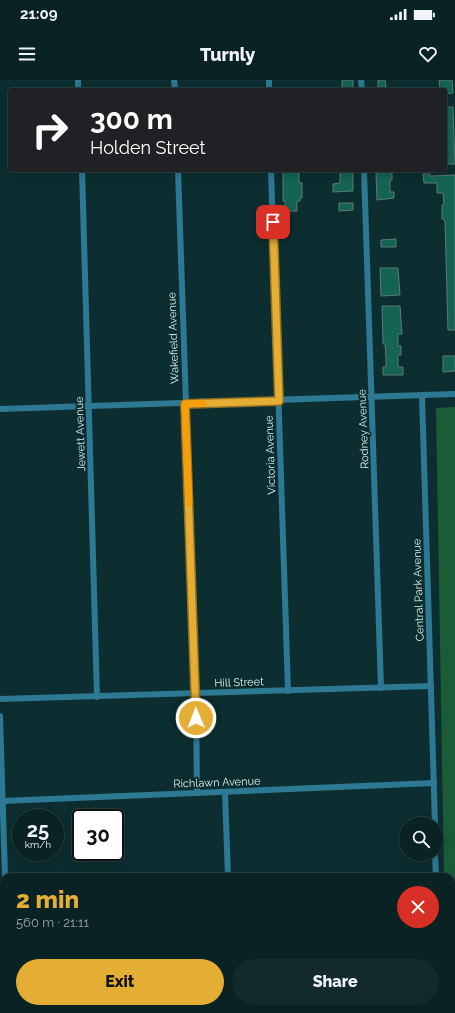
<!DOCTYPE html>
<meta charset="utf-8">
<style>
:root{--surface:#092224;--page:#122a2c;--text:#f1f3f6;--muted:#99a4a6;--line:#293f41;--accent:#e4ae35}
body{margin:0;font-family:Raleway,sans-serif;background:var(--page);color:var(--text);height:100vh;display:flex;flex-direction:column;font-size:15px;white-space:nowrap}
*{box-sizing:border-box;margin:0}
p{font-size:13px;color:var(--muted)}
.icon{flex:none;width:22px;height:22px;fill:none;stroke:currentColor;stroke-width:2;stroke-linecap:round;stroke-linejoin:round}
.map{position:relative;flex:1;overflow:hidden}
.details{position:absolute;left:0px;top:793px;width:455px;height:140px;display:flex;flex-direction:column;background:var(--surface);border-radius:12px 12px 0 0;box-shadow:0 2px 10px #0003,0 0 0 1px var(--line)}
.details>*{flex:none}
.hud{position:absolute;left:8px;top:8px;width:439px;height:84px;border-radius:4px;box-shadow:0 2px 10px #0003,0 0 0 1px var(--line);background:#202124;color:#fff;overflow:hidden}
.fabs{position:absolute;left:399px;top:737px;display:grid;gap:8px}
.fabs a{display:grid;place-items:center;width:44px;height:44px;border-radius:50%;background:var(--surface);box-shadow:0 2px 10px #0003,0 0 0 1px var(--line);font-size:20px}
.speed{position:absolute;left:12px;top:729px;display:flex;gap:8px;font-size:20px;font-weight:700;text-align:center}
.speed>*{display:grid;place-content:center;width:52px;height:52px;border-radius:50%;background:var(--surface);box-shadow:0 2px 10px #0003,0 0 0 1px var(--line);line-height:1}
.speed small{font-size:10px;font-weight:400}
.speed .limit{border:2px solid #111;border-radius:6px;background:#fff;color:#111}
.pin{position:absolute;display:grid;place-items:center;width:34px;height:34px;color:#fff;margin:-17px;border-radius:8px;box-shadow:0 2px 6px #0006}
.me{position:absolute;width:44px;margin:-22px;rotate:359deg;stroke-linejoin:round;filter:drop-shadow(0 0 3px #0008)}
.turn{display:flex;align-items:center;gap:14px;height:84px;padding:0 16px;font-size:18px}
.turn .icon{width:52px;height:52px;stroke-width:2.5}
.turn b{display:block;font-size:28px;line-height:34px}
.round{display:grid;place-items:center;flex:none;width:42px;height:42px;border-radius:21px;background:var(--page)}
.head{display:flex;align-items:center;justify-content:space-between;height:68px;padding:0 16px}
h1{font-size:24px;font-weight:800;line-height:30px;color:var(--accent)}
.action{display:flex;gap:8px;margin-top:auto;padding:8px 16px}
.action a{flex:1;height:46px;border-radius:24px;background:var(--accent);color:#111;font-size:16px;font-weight:800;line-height:46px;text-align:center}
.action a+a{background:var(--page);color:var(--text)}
.status{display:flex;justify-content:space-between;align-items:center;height:28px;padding:0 20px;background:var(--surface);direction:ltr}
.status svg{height:11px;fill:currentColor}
header{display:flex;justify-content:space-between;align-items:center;height:52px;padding:0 16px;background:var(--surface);font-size:18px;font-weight:800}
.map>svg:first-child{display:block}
.green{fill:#1b5c37}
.building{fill:#156355;stroke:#5b7b73}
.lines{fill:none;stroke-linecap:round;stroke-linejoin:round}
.minor{stroke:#2d7893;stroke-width:6}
.route-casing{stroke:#947122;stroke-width:10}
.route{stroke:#e4ae35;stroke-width:7}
.slow{stroke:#f59e0b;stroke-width:7}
.labels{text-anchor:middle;stroke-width:4;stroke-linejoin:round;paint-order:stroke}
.street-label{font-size:11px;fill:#daedee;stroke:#0c2e30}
</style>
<div class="status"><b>21:09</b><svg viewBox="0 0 49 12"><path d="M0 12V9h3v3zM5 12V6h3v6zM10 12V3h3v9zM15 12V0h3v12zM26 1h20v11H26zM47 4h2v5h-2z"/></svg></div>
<header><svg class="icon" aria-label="menu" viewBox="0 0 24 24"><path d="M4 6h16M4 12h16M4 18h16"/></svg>Turnly<svg class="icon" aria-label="heart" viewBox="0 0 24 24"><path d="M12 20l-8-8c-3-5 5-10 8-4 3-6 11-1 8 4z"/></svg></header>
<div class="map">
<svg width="455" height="933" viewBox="0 0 455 933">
<rect width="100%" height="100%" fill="#0c2e30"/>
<polygon class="green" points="455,327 455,890 451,890 451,797 444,797 436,328"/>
<g class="building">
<rect x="342" y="0" width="11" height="10"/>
<polygon points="378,0 385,0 386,7 378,7"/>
<polygon points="439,0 452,0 453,13 445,14 445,10 440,10"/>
<polygon points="445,27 453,27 455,84 445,84"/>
<polygon points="283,90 297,90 297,93 299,93 299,103 302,103 302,118 300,118 300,121 297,121 297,131 285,131 285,121 283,121"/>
<polygon points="340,90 353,90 353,111 333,112 333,104 340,103"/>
<polygon points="392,92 392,100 390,100 390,112 394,112 394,118 377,120 376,93"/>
<polygon points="423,94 430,94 430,96 455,95 455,250 448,250 445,142 444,139 442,139 442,125 444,125 443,113 437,113 437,103 424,103"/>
<polygon points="339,123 353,123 353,130 339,131"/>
<polygon points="396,159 396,167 381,167 381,160"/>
<polygon points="380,188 398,188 400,215 381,216"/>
<polygon points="382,226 400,226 402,254 398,254 398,266 401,266 401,275 398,275 398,287 403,287 403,295 383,295 383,287 386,287 386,278 385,264 383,264"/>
<polygon points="443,276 455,276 455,291 443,292"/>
</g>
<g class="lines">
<g class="minor">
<polyline points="78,0 78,10"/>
<polyline points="174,0 175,10"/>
<polyline points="269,0 269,10"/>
<polyline points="361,0 362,10"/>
<polyline points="82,90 97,617"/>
<polyline points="178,90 196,614 197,713"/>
<polyline points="271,90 288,611"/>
<polyline points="364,90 381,608"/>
<polyline points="422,316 435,744"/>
<polyline points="0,329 455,314"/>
<polyline points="0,619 431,606"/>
<polyline points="0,636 5,797"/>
<polyline points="225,712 228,797"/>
<polyline points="2,721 434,703"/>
<polyline points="435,774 436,797"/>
<polyline points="0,838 4,837"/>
<polyline points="451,898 455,898"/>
<polyline points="9,929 9,933"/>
<polyline points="232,929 233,933"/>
</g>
</g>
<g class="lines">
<defs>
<polyline id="route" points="196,638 185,324 279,321 273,142"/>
</defs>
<use href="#route" class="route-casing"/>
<use href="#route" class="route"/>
<polyline class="slow" points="189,423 185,324 203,323"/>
</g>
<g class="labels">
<g class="street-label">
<text transform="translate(173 258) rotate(-92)" y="4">Wakefield Avenue</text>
<text transform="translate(363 349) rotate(-92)" y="4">Rodney Avenue</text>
<text transform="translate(80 354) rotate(-92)" y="4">Jewett Avenue</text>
<text transform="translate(270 375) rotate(-92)" y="4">Victoria Avenue</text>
<text transform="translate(418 510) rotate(-92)" y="4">Central Park Avenue</text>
<text transform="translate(239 602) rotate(-2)" y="4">Hill Street</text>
<text transform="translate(217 702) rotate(-2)" y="4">Richlawn Avenue</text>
</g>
</g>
</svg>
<div class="fabs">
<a><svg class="icon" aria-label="search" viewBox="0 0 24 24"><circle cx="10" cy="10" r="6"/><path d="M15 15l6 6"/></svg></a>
</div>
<div class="speed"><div>25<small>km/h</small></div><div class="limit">30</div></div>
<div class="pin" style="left:273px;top:142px;background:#d93025"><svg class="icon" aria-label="arrive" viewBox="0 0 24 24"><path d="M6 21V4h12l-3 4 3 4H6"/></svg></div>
<svg class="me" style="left:196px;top:638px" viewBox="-20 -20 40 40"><circle r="17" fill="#e4ae35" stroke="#fff" stroke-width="3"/><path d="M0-11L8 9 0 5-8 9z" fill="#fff"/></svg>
<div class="hud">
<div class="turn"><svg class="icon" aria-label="right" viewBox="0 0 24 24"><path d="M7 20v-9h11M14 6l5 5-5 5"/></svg><div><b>300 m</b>Holden Street</div></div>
</div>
<section class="details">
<div class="head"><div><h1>2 min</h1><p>560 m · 21:11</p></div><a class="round" style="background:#d93025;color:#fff"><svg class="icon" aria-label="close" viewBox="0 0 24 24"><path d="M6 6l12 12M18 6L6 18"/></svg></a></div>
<div class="action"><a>Exit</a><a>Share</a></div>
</section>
</div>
